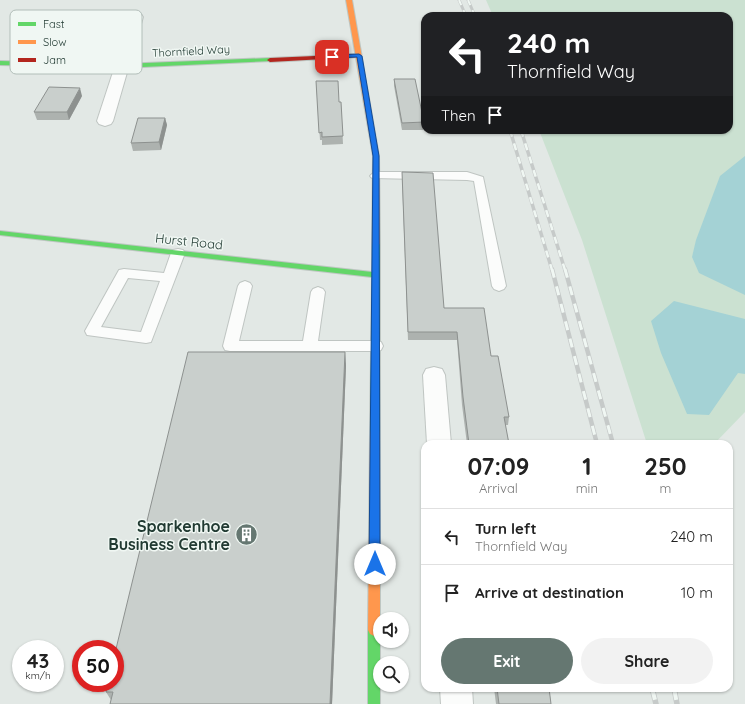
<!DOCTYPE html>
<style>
:root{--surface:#fff;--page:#f2f2f2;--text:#222;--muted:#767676;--line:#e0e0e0;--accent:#657771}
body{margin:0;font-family:Quicksand,sans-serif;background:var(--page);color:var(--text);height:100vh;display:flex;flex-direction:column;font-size:15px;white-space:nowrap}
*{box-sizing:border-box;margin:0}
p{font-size:13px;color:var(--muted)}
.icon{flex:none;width:22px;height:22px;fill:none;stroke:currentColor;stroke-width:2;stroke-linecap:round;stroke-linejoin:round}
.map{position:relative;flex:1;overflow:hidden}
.sheet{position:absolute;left:421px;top:440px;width:312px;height:252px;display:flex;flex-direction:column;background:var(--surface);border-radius:12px;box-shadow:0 1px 3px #0004}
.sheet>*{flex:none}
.top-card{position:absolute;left:421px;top:12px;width:312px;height:122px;border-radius:12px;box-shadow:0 1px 3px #0004;background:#202124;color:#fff;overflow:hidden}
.controls{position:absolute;left:373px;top:612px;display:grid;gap:8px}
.controls a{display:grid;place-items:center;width:36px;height:36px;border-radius:50%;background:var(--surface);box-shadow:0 1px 3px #0004;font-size:20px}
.speed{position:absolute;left:12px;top:640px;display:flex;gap:8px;font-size:20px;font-weight:700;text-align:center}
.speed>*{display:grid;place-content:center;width:52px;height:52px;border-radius:50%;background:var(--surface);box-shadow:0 1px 3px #0004;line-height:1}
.speed small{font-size:10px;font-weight:400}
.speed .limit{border:6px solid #d22;background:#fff;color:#111}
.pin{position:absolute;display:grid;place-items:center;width:34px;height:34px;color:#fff;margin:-17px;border-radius:8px;box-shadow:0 2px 6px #0006}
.me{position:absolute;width:44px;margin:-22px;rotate:0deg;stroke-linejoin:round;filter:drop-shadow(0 0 3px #0008)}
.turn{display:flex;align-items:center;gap:14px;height:84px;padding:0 20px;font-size:18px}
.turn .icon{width:52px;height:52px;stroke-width:2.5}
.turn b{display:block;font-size:28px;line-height:34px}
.then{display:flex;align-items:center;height:38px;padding:0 20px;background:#0003;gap:8px;font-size:15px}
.eta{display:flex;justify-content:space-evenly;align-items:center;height:68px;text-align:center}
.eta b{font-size:24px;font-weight:700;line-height:28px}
.primary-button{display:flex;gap:8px;margin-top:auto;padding:8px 20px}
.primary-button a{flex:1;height:46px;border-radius:24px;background:var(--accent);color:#fff;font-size:16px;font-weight:700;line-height:46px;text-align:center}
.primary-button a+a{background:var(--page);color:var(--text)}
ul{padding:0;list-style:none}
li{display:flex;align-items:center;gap:12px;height:56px;padding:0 20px;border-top:1px solid var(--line)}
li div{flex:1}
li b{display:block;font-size:15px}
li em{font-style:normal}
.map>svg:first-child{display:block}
.green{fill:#cbe1d1}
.water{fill:#a4d2d5}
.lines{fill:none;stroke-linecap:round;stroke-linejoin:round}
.lane-casing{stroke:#bfc5c2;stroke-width:2}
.street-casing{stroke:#bfc5c2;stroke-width:2}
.fast-casing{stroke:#bec6c2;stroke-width:2}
.slow-casing{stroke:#bec6c2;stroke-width:2}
.jam-casing{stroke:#bec6c2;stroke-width:2}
.lane{fill:#fbfcfb;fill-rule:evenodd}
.street{fill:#fbfcfb;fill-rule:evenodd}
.fast{fill:#63d668;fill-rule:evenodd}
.slow{fill:#ff974d;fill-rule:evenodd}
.jam{fill:#b3261e;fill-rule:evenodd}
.rail-far3-casing{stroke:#c6cac9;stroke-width:3}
.rail-far2-casing{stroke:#c6cac9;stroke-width:3.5}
.rail-far1-casing{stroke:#c6cac9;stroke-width:4.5}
.rail-casing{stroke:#c6cac9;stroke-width:5.5}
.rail-far3{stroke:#f0f7f3;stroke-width:2;stroke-dasharray:5.5;stroke-linecap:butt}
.rail-far2{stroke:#f0f7f3;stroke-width:2.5;stroke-dasharray:7;stroke-linecap:butt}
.rail-far1{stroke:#f0f7f3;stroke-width:3;stroke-dasharray:9;stroke-linecap:butt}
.rail{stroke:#f0f7f3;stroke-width:4;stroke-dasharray:12;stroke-linecap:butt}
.wall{fill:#adb2af}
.shaded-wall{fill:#8d918f}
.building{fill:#c9cfcc;stroke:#8d918f}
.route{fill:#1a73e8;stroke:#114b97}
.labels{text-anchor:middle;stroke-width:3;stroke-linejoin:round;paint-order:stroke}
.far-street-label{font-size:11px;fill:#213a32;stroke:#f0f7f3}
.street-label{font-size:13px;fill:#213a32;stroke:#f0f7f3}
.near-poi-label{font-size:16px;font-weight:bold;fill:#213a32;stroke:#f0f7f3;text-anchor:end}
.key{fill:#f0f7f3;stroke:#b2beb9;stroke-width:1}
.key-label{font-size:11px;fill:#213a32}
</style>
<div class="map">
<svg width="745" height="704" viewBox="0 0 745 704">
<rect width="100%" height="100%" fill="#e2e8e5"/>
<polygon class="green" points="486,0 745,0 745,412 714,444 647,444 582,240 539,130 729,130 729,16 493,16"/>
<g class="water">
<polygon points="745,156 745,295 699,273 692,257 696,240 720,176"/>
<polygon points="674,301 745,319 745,374 738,373 709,415 687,414 661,353 651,321"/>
</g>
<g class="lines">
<defs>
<g id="lane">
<polygon points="376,172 467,172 483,177 506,286 504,289 499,291 494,289 492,286 474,181 467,180 372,178 370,176 372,174"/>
<path d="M178,249l5,1 2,3 -34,89 -5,1 -59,-8 -2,-4 34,-61 5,-1 40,4 7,-20 2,-3zM128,278l32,3 -19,51 -40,-5z"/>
<polygon points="245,281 250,283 252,286 239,341 303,341 311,292 313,289 318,287 323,289 325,292 318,341 376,341 381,342 383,346 381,350 376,351 230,351 225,350 223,346 238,286 240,283"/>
</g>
<g id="street">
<polygon points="137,13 141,14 143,17 113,121 111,124 105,126 99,124 97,121 131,17 133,14"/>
<polygon points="434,367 442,369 445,375 451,444 427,444 423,375 426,369"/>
<polygon points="440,688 472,688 473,704 441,704"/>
</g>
<g id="fast">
<polygon points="270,58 273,60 272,61 121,68 0,65 0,61 121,64"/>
<polygon points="0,231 372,272 372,244 373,242 379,242 380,244 380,433 379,436 375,437 371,436 370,433 372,277 0,235"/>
<polygon points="374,624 378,626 380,630 380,704 368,704 368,630 370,626"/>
</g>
<g id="slow">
<polygon points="346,0 352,0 379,156 380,244 376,246 372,244 373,156"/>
<polygon points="375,429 379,430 380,433 380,630 378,634 374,636 370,634 368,630 370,433 371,430"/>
</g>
<polygon id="jam" points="359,54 361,55 361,57 270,62 267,60 270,58"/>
</defs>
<use href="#lane" class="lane-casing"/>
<use href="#street" class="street-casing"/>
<use href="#fast" class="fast-casing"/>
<use href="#slow" class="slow-casing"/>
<use href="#jam" class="jam-casing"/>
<use href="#lane" class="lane"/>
<use href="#street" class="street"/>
<use href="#fast" class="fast"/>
<use href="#slow" class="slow"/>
<use href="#jam" class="jam"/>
<defs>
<g id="rail-far3">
<polyline points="459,0 466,16"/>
<polyline points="468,0 475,16"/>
</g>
<g id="rail-far2">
<polyline points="510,130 552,270"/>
<polyline points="521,130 565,270"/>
</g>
<g id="rail-far1">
<polyline points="552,269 597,444"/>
<polyline points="565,269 613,444"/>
</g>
<g id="rail">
<polyline points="652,688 656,704"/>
<polyline points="674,688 677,704"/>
</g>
</defs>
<use href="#rail-far3" class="rail-far3-casing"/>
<use href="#rail-far2" class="rail-far2-casing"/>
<use href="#rail-far1" class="rail-far1-casing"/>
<use href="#rail" class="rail-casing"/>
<use href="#rail-far3" class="rail-far3"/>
<use href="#rail-far2" class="rail-far2"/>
<use href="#rail-far1" class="rail-far1"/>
<use href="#rail" class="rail"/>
</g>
<g class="wall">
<polygon points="394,79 424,122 423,130 402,130 394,86"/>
<polygon points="316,81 339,102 341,102 343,144 322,145 322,140 320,140"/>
<polygon points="82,96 69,120 37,120 34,112"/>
<polygon points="165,118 167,125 161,150 133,151 131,143"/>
<polygon points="402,172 444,308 491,356 509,417 508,425 505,425 509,444 467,444 462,405 457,340 408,340 402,180"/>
<polygon points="345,352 346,366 332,704 110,704 111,700 106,692"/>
<polygon points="494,688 549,688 551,704 496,704"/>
</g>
<g class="shaded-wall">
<polygon points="80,88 82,96 69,120 67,112"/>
<polygon points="165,118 167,125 161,150 159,142"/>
<polygon points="345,352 346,366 332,704 330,704"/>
</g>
<g class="building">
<polygon points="394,79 415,79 424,122 402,123"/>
<polygon points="316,81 338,81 339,102 341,102 343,136 322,137 322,132 319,133"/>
<polygon points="49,87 80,88 67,112 34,112"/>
<polygon points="138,118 165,118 159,142 131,143"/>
<polygon points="402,172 433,173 444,308 484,308 491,356 498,356 509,417 504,417 509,444 469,444 463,397 457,332 408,332"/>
<polygon points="188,352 345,352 330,704 110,704 113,692 106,692 108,683 115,683 115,653"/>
<polygon points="497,688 549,688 551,704 499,704"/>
</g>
<polygon class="route" points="359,54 362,56 379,156 380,564 379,568 375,569 371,568 369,564 373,156 357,57 332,58 330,57 332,55"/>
<defs>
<symbol id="building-disc" viewBox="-11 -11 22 22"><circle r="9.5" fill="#657771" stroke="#f0f7f3"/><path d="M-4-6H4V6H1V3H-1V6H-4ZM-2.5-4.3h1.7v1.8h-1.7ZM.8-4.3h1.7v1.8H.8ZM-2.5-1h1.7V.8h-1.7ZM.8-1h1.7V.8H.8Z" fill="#fff"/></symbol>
</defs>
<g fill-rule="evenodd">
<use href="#building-disc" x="234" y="522" width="25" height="25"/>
</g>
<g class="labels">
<g class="far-street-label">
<text transform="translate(191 51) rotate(-3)" y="4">Thornfield Way</text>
</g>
<g class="street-label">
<text transform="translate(189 241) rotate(6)" y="5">Hurst Road</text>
</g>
<g class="near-poi-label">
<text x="230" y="532">Sparkenhoe<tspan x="230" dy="18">Business Centre</tspan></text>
</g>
</g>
<rect x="10" y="10" width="132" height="64" rx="6" class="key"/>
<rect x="18" y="22" width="18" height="4" fill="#63d668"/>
<rect x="18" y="40" width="18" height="4" fill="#ff974d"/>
<rect x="18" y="58" width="18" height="4" fill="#b3261e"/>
<g class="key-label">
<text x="43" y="28">Fast</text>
<text x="43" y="46">Slow</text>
<text x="43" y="64">Jam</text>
</g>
</svg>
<div class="controls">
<a><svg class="icon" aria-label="sound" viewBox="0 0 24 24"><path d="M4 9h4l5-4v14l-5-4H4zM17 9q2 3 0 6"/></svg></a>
<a><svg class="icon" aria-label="search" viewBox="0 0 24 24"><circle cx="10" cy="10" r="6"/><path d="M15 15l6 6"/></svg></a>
</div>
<div class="speed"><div>43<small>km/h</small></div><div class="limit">50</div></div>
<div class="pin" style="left:332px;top:57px;background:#d93025"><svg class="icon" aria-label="arrive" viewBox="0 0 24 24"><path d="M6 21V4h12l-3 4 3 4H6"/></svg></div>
<svg class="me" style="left:375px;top:564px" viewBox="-20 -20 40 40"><circle r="19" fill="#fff"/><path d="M0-13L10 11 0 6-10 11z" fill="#1a73e8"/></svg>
<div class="top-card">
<div class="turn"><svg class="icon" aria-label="left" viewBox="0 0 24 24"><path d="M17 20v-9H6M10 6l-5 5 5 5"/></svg><div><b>240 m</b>Thornfield Way</div></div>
<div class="then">Then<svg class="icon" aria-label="arrive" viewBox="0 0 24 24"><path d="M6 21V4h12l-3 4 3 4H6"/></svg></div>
</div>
<section class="sheet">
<div class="eta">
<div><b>07:09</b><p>Arrival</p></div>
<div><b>1</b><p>min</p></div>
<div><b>250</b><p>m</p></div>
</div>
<ul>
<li><svg class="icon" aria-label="left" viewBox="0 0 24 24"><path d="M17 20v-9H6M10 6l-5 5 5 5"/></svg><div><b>Turn left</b><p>Thornfield Way</p></div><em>240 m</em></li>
<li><svg class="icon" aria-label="arrive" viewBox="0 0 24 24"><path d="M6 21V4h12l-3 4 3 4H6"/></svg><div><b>Arrive at destination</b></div><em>10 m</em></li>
</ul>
<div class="primary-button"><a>Exit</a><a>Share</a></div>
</section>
</div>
